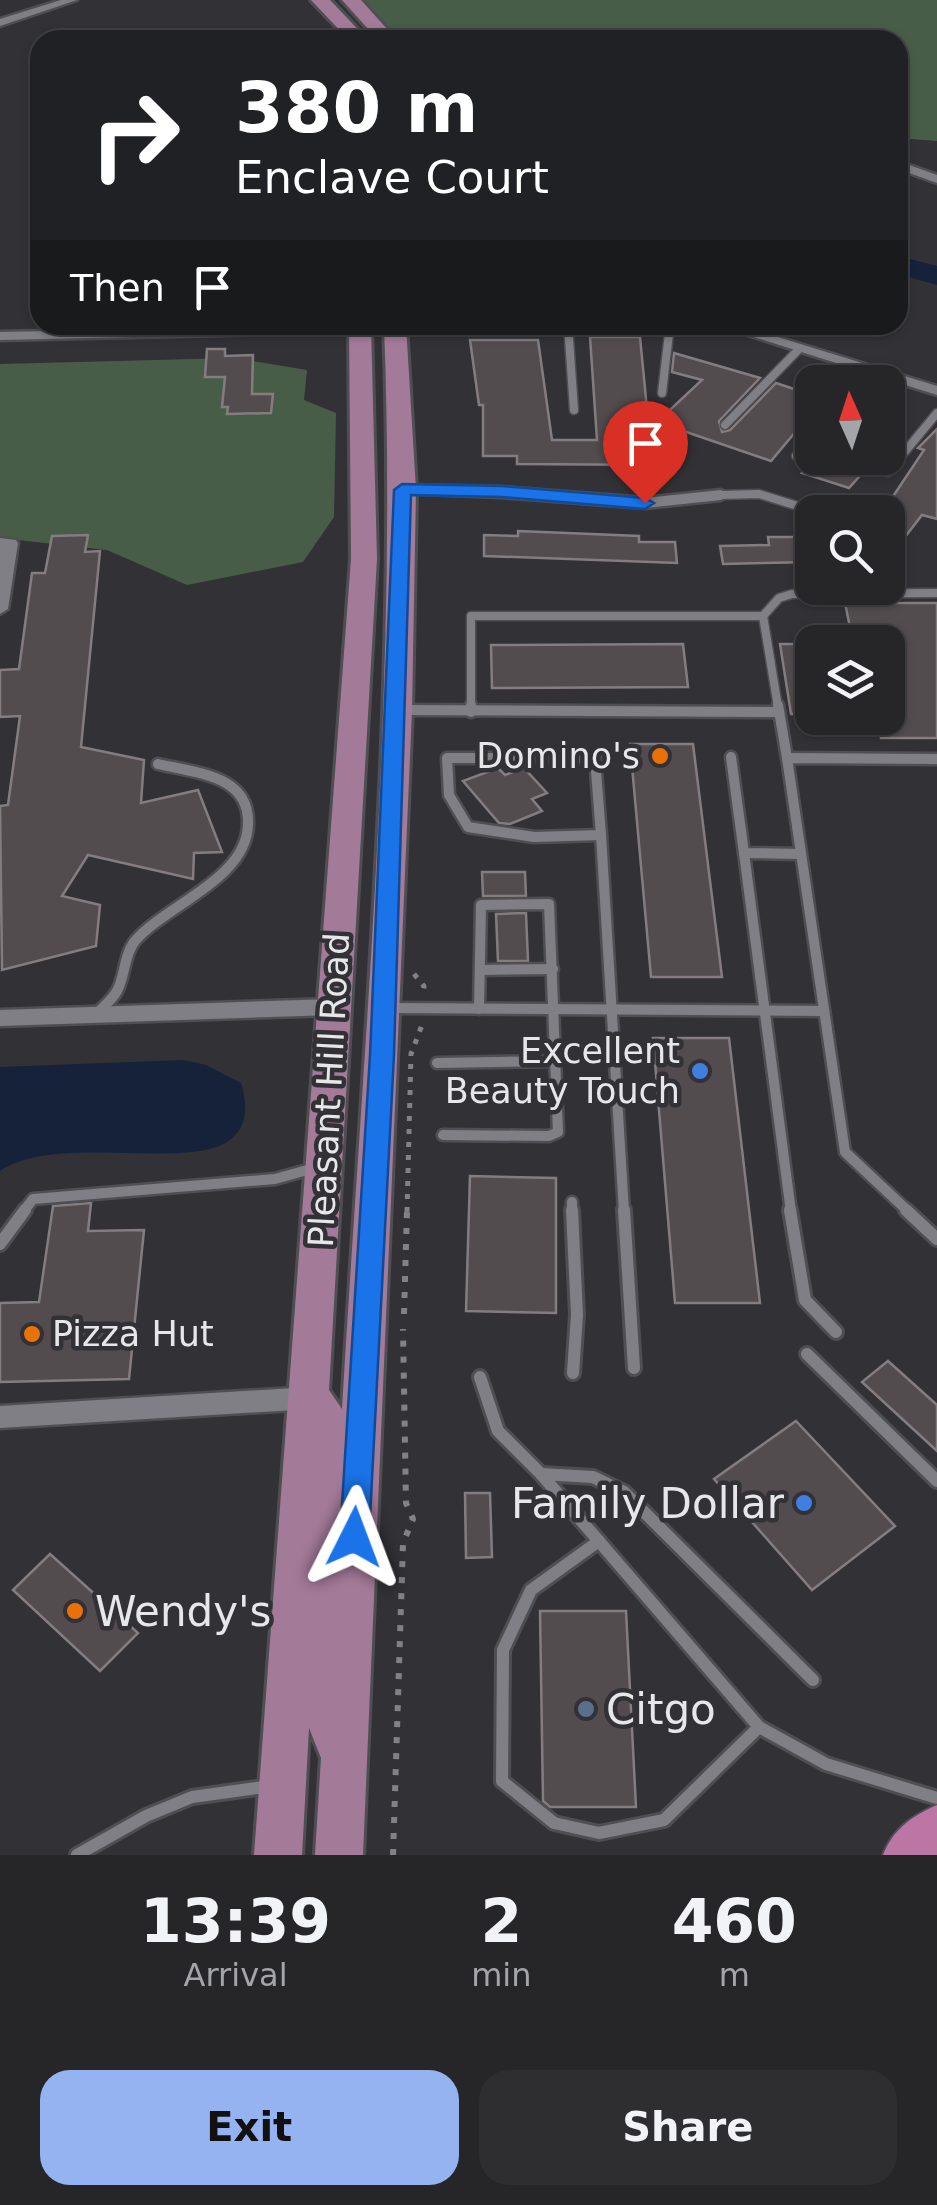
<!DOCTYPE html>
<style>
:root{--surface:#262528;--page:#2e2d30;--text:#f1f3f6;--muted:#a4a5a8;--line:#424245;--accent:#95b2f1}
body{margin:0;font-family:"DejaVu Sans",sans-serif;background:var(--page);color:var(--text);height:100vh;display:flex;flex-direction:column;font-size:38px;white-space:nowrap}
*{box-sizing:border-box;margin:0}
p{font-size:32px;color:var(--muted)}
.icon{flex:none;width:55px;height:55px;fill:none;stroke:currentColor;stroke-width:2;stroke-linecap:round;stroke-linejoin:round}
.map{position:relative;height:1855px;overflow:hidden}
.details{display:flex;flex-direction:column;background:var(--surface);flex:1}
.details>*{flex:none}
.banner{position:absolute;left:30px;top:30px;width:878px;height:305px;border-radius:30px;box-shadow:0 2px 8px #0004,0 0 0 2px var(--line);background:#202124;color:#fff;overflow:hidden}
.needle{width:65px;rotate:357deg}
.buttons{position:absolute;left:795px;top:365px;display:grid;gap:20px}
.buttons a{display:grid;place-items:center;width:110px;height:110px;border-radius:20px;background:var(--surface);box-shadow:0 2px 8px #0004,0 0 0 2px var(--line);font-size:50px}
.pin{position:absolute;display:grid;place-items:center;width:85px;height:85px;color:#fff;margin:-102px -42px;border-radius:50% 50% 50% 0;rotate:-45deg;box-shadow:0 0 10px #0007}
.pin .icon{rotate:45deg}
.me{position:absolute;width:110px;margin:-55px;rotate:3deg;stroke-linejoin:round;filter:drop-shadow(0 0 8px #0008)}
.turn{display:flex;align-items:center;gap:35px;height:210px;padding:0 40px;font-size:45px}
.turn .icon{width:130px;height:130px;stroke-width:2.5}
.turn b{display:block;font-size:70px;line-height:85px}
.then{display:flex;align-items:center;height:95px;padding:0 40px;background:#0003;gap:20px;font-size:38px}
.eta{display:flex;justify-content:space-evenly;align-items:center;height:170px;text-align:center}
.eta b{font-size:60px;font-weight:800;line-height:70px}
.primary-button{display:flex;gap:20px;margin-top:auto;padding:20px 40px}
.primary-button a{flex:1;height:115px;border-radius:30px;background:var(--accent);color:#111;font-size:40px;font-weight:800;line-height:115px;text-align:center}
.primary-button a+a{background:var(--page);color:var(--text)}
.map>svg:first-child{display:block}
.green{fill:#485d48}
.water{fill:#15223a}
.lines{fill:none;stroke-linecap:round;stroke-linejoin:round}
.river{fill:#15223a;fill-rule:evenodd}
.building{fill:#534c4f;stroke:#847d80;stroke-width:2.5}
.lane-far2-casing{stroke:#4f4f53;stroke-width:11}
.lane-far1-casing{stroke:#4f4f53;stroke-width:15}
.lane-casing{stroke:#4f4f53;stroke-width:18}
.street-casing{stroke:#4f4f53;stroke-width:5}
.primary-casing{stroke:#4f4f53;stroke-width:6}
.highway-casing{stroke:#4f4f53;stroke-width:4}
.path-far1{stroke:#828286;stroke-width:5;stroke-dasharray:5 8;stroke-linecap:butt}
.path{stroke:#828286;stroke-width:6;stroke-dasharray:6 10;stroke-linecap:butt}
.lane-far2{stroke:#7f7f85;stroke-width:8}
.lane-far1{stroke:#7f7f85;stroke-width:10}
.lane{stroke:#7f7f85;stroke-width:12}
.street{fill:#7f7f85;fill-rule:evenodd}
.primary{fill:#a47a99;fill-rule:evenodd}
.highway{fill:#bc76a6;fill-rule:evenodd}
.route{fill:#1a73e8;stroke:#114b97;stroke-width:2.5}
.food-dot{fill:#e8710a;stroke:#323136;stroke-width:4}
.shop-dot{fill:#3f7fe0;stroke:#323136;stroke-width:4}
.service-dot{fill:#5c6f8a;stroke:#323136;stroke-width:4}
.labels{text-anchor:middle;stroke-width:9;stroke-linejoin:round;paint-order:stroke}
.poi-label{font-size:35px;fill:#e7e7ea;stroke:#323136;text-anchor:end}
.street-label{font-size:35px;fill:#e7e7ea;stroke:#323136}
.near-poi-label{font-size:42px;fill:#e7e7ea;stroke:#323136;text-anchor:start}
</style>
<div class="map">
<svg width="937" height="1855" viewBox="0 0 937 1855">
<rect width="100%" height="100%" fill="#323136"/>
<g class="green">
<polygon points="359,0 937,0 937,141 898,138 898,40 396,40"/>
<polygon points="234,358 307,370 304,400 336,413 334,517 303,562 187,585 107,550 0,538 0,364"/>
</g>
<path class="water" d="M183,1060l23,5 35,18c6,20 8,43 -11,57 -41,31 -175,-7 -230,31v-104z"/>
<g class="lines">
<polygon class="river" points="898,256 937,266 937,285 898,274"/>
</g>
<g class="building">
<polygon points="590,337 640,337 649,430 656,423 660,465 517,464 517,456 483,456 483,405 479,405 470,340 538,340 552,440 597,440"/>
<polygon points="207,349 225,349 225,356 253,355 252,394 273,394 271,413 227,414 228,407 222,407 225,377 205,377"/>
<polygon points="674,353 760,378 719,421 722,432 730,430 776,383 812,395 812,412 771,461 657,422 702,380 672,372"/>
<polygon points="937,429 937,519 922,515 888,559 888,504 924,450 918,448"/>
<polygon points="816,458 823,458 864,471 849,488 802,473"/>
<polygon points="518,531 639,536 639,542 675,542 677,563 484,556 484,535 518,536"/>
<polygon points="88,535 85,552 100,551 81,747 144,760 141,803 198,790 222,852 194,853 193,879 88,855 62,896 100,905 96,946 2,970 0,806 8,805 20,716 0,717 0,670 19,669 32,573 45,573 52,536"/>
<polygon points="768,537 812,537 812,562 723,564 720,546 769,545"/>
<polygon points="845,603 937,603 937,738 881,738 877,718 888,718 888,642 853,642"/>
<polygon points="683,644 688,687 492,688 491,645"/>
<polygon points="780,644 812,644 812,714 791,714"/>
<polygon points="630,744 693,744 722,977 651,977"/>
<polygon points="498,768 505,775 524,768 547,793 532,799 542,811 510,824 499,823 463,781"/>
<polygon points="482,872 525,872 526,896 483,896"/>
<polygon points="526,913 528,961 498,961 496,914"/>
<polygon points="653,1038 729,1038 760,1303 675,1303"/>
<polygon points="470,1176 556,1178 556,1313 466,1311"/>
<polygon points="91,1203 88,1231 144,1230 129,1379 0,1382 0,1303 39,1302 53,1206"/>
<polygon points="888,1361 937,1405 937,1451 862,1382"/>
<polygon points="796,1421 895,1526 812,1590 714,1479"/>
<polygon points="465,1493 490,1493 492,1557 466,1558"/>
<polygon points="50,1554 138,1633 100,1671 13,1590"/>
<polygon points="540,1611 626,1611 636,1807 550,1807 543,1801"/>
</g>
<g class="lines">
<defs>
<g id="lane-far2">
<polyline points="568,325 574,410"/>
<polyline points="863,382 874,371"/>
<polyline points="662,393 670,325"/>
<polyline points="725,425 800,348"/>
<polyline points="796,456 812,438"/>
<polyline points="888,472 937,413"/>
<polyline points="721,495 759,494 817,512"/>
<polyline points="763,616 779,598 792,594 937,593"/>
<polyline points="471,707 471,616 763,616 778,707"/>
</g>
<g id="lane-far1">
<polyline points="471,705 471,712"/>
<polyline points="778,705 787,758"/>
<polyline points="398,710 779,712"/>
<polyline points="731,757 744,853 800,854"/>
<polygon points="447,758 595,758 601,835 534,837 468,827 449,795"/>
<polyline points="601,835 624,1212"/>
<polyline points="744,853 791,1212"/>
<polyline points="480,970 553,969"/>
<polyline points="390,1008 824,1011"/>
<path d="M96,1014c7,-7 16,-14 21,-23 8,-14 7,-37 18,-50 32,-37 112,-62 113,-117 2,-49 -52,-51 -90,-60"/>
<polyline points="437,1063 558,1061"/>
<polyline points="443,1135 549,1136 558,1132 549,904 481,905 479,1009"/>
<polyline points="572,1202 572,1212"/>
<polyline points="23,1212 33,1199 275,1179 318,1167"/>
<polyline points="909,1212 845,1152 787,758 937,759"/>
</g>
<g id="lane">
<polyline points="572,1210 577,1315 573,1373"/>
<polyline points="624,1210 634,1368"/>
<polyline points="790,1210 805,1300 836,1332"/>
<polyline points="906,1210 937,1239"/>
<polyline points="0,1244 25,1210"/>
<polyline points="807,1354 937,1481"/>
<polyline points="480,1377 498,1431 541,1474 759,1727 826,1764 937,1798"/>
<polyline points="541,1474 593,1477 624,1492 813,1680"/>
<polyline points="599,1541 531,1590 503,1650 502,1781 554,1823 599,1833 664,1820 759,1727"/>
<polyline points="77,1855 146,1816 192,1797 271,1786"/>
</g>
<g id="street">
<polygon points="61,0 77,0 0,26 0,19"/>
<polygon points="898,161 937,175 937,183 898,169"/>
<polygon points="365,325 365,331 360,332 0,340 0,332"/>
<polygon points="716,325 738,325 937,386 937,395"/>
<polygon points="403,485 502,487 645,498 721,490 729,495 721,500 645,508 502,497 397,493 395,490"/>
<polygon points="0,538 16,540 18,543 8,609 0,614"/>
<polygon points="333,999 340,1001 343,1007 340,1013 333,1015 0,1026 0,1010"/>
<polygon points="311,1387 320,1390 323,1398 320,1406 311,1409 0,1428 0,1406"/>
</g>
<g id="primary">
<polygon points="311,0 330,0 368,40 349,40"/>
<polygon points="342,0 361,0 397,40 378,40"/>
<path d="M349,325h22l6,234 -48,831 13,19c21,-361 56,-723 42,-1084h22l10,165 -4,220 -49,1145h-48l6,-97 -12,-30 -7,127h-48l97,-1296z"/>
</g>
<path id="highway" d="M937,1805v50h-54c10,-26 29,-39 54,-50z"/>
</defs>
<use href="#lane-far2" class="lane-far2-casing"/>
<use href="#lane-far1" class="lane-far1-casing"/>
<use href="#lane" class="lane-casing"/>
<use href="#street" class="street-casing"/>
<use href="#primary" class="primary-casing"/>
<use href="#highway" class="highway-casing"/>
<g class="path-far1">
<polyline points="414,974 424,986 423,994"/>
<polyline points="407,1212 411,1054 422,1025"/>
</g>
<g class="path">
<polyline points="404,1314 407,1210"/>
<polyline points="393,1855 403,1543 413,1519 406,1503 403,1329"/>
</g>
<use href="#lane-far2" class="lane-far2"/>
<use href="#lane-far1" class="lane-far1"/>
<use href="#lane" class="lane"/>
<use href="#street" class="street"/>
<use href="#primary" class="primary"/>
<use href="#highway" class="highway"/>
</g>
<polygon class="route" points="402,484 502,486 645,498 654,503 645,509 502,497 411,495 394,1055 369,1537 365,1547 354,1551 344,1547 340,1537 370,1055 394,490"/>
<g class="food-dot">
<circle cx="660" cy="756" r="10"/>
<circle cx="32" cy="1334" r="10"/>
<circle cx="75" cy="1611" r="10"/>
</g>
<g class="shop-dot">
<circle cx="700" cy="1071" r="10"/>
<circle cx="804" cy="1503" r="10"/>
</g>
<circle class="service-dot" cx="586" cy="1709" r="10"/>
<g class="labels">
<g class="poi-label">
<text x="640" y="768">Domino's</text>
<text x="680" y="1063">Excellent<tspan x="680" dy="40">Beauty Touch</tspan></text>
<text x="52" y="1346" text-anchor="start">Pizza Hut</text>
</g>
<g class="street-label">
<text transform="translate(329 1090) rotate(-87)" y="12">Pleasant Hill Road</text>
</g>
<g class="near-poi-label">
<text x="784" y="1518" text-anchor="end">Family Dollar</text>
<text x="95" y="1626">Wendy's</text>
<text x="606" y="1724">Citgo</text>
</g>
</g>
</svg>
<div class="buttons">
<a><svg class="needle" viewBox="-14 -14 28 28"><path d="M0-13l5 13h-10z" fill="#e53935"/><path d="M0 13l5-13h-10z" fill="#a4a5a8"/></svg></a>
<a><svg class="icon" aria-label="search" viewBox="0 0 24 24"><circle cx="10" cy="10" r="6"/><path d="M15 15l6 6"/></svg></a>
<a><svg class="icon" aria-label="layers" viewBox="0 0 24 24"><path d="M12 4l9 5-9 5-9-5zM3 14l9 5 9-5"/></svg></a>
</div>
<div class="pin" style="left:645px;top:503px;background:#d93025"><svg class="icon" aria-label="arrive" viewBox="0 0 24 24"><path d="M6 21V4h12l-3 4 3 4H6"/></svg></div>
<svg class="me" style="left:354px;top:1537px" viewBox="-20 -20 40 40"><path d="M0-17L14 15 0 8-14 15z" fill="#1a73e8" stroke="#fff" stroke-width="4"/></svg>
<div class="banner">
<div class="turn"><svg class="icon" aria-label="right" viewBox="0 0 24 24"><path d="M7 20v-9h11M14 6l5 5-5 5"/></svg><div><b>380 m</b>Enclave Court</div></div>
<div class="then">Then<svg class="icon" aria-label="arrive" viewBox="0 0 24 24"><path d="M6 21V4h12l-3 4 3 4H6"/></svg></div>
</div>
</div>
<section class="details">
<div class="eta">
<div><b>13:39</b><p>Arrival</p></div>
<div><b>2</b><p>min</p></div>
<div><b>460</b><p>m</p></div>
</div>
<div class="primary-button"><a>Exit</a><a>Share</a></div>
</section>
